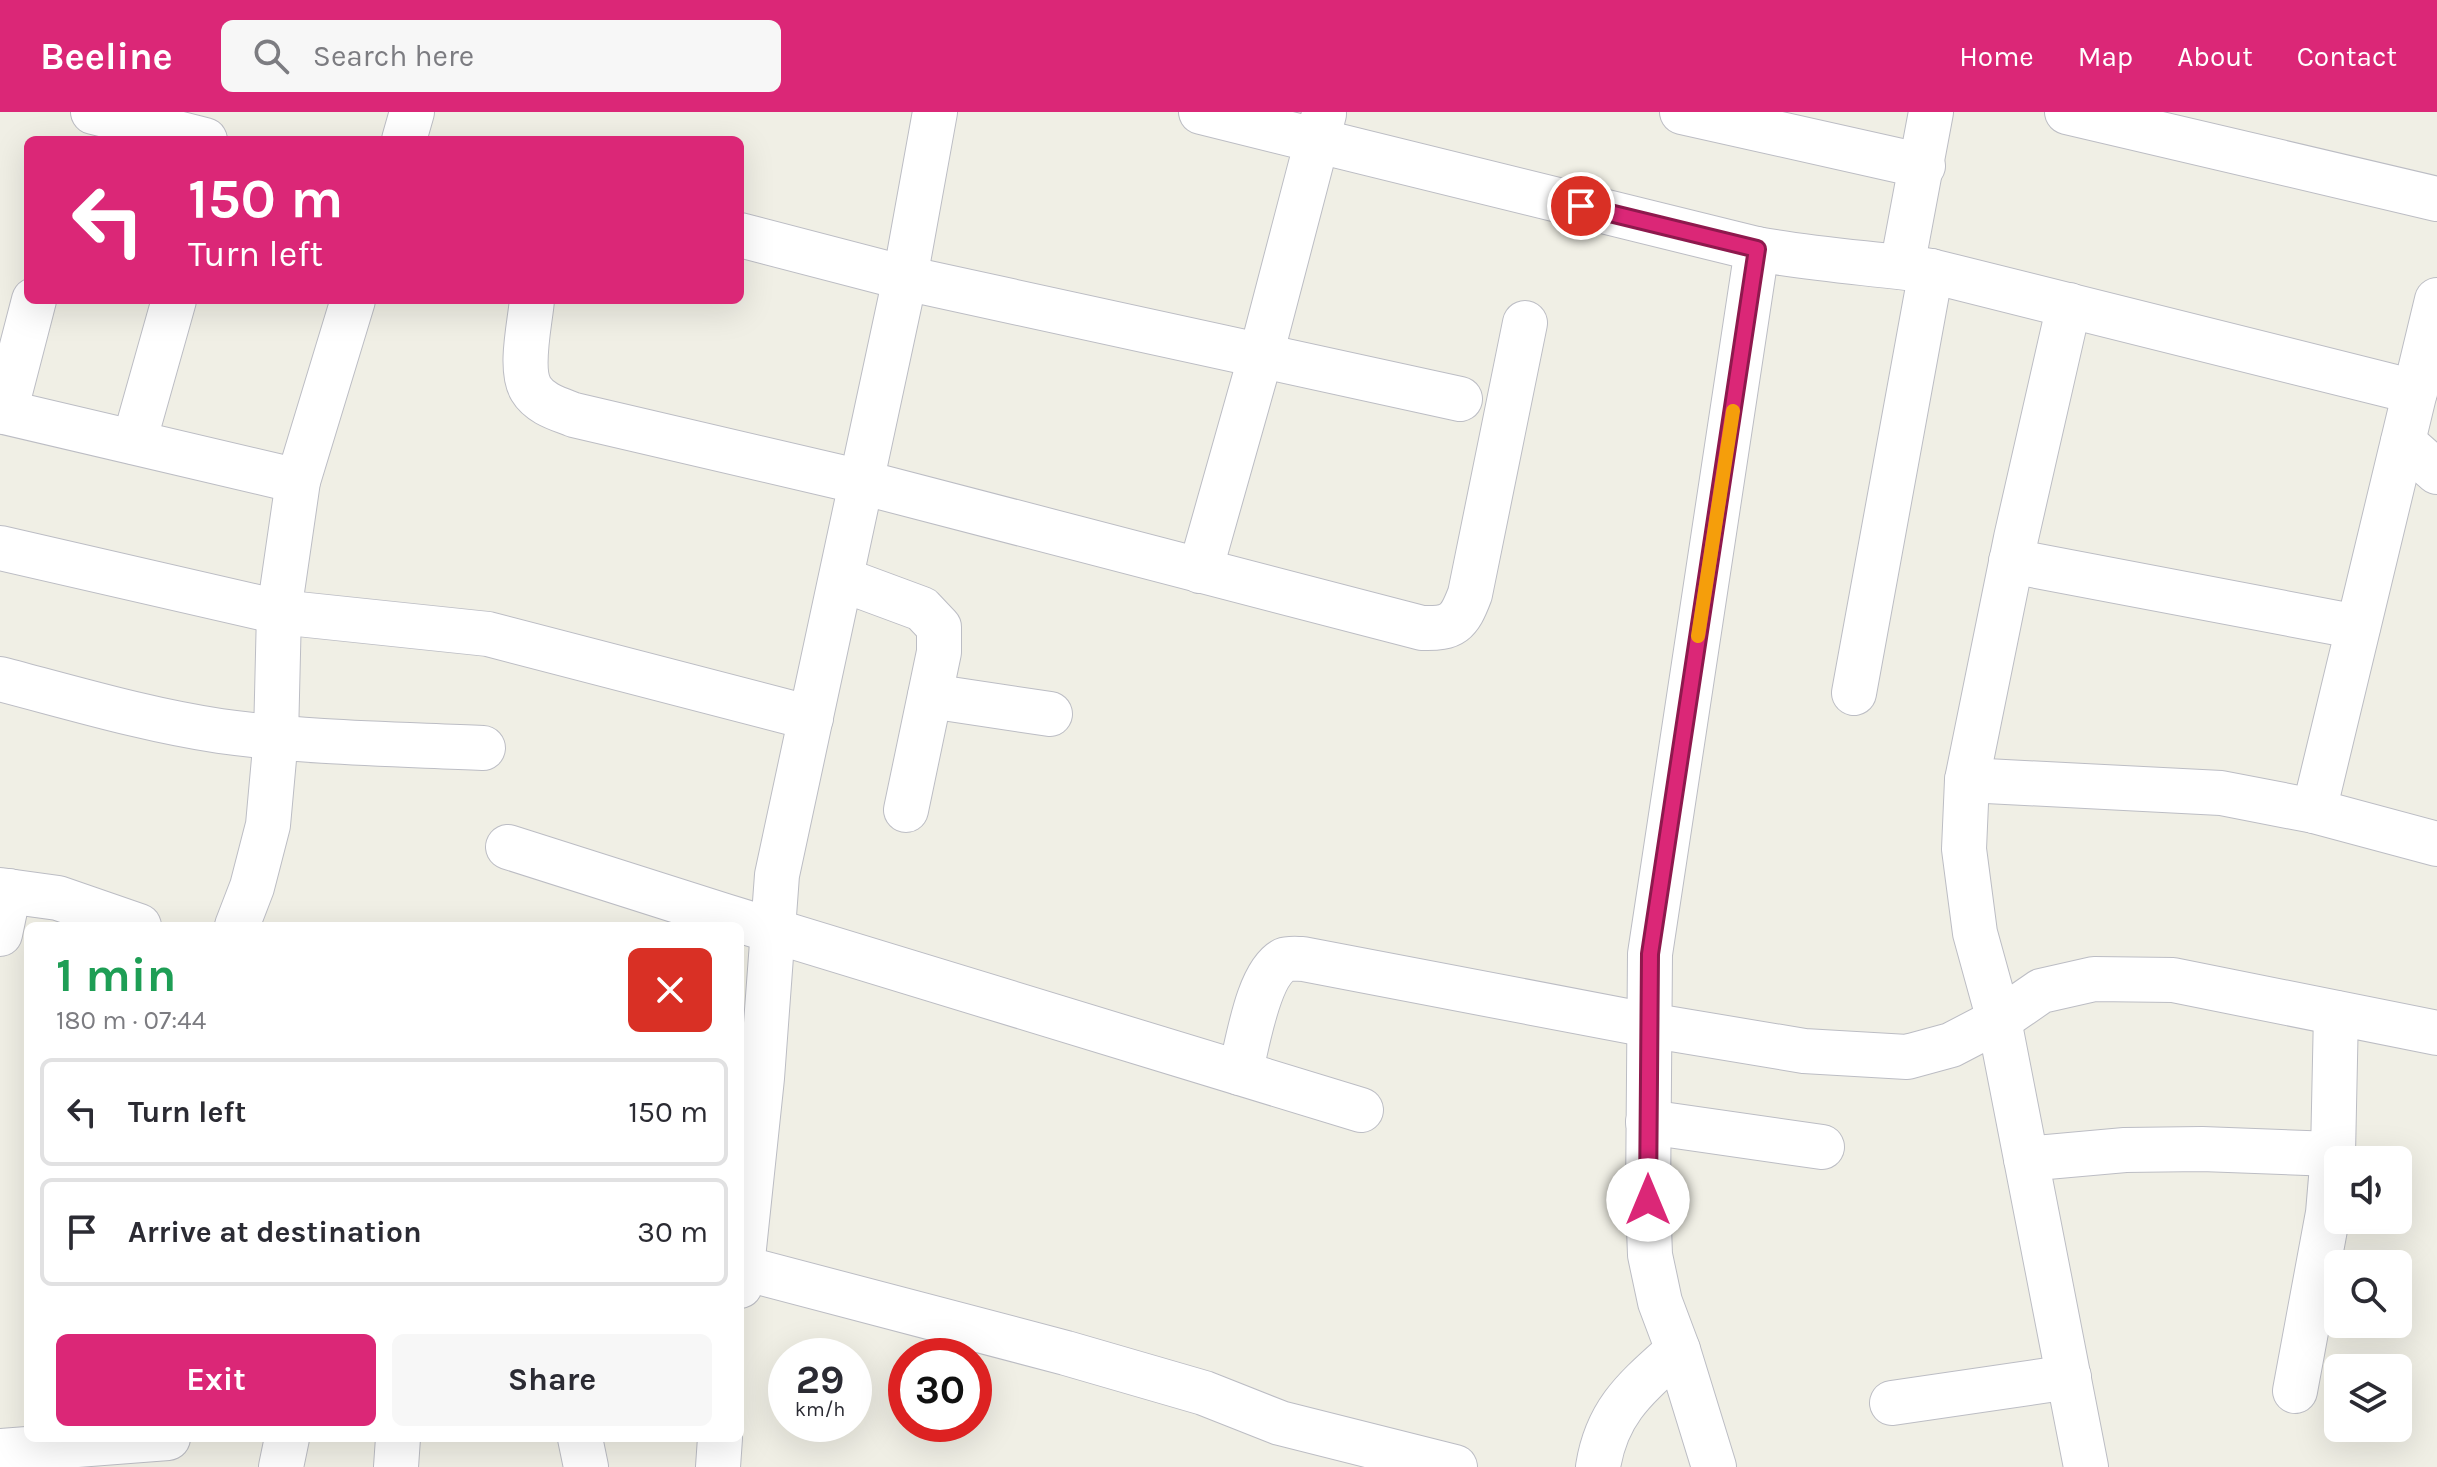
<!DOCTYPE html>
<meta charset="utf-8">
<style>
:root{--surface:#fff;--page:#f7f7f7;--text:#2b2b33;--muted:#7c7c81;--line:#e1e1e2;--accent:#db2777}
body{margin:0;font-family:Karla,sans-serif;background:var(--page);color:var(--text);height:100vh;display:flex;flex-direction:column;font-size:30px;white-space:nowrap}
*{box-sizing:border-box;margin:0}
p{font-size:26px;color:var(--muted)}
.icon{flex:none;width:44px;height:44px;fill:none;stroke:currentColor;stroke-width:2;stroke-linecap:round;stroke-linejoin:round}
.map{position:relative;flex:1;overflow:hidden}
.drawer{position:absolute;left:24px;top:810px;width:720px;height:520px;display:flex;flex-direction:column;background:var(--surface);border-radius:12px;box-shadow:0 8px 32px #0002}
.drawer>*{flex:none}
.hud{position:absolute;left:24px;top:24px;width:720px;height:168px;border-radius:12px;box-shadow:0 8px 32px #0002;background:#db2777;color:#fff;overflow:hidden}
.buttons{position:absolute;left:2324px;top:1034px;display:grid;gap:16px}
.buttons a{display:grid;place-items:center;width:88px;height:88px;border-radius:12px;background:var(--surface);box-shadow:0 8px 32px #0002;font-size:40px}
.speed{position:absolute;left:768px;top:1226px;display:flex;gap:16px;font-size:40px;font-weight:700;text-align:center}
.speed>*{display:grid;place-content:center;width:104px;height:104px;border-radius:50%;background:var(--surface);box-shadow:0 8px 32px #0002;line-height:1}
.speed small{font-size:20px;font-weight:400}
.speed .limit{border:12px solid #d22;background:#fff;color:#111}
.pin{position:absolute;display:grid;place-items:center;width:68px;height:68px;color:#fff;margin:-34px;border:4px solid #fff;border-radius:50%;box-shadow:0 2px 8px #0007}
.me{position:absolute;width:88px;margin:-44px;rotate:0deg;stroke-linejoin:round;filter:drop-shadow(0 0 6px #0008)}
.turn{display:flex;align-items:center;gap:28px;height:168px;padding:0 32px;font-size:36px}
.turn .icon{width:104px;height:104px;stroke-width:2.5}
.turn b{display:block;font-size:56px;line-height:68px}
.round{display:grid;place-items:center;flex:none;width:84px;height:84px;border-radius:12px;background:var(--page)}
.headline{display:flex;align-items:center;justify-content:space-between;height:136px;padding:0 32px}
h1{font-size:48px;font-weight:700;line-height:60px;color:#1e9e55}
.primary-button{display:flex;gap:16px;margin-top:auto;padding:16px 32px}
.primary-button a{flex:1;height:92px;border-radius:12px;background:var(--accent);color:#fff;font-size:32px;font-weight:700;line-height:92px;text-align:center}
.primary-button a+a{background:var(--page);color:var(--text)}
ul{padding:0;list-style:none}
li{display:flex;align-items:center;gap:24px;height:108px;margin:0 16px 12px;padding:0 16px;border:4px solid var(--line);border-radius:12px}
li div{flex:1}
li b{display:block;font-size:30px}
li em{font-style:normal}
header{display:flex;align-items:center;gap:48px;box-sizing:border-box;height:112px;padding:0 40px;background:var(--accent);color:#fff}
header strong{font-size:38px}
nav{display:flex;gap:44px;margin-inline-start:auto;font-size:28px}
.search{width:560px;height:72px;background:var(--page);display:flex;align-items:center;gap:20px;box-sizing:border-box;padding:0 28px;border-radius:12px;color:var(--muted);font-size:30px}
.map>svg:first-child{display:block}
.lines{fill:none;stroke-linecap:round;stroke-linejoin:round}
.minor-casing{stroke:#bcbdc4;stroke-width:46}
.minor{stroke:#fff;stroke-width:44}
.route-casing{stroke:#8e194d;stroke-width:20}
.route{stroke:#db2777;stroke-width:14}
.slow{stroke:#f59e0b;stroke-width:14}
</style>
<header>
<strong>Beeline</strong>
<div class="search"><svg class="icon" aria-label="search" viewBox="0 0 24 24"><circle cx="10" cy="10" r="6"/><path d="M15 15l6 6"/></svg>Search here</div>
<nav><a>Home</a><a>Map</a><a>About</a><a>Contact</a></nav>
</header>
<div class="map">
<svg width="2437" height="1355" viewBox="0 0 2437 1355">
<rect width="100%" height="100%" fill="#f0efe5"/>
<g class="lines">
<defs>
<g id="minor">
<polyline points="93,0 205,28"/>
<path d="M1201,0l556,137c58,11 116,14 174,22l484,121"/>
<polyline points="1682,0 1923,54"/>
<polyline points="2067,0 2437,87"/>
<polyline points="404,28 412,0"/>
<polyline points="740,123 905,166 1460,287"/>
<polyline points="1902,155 1931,0"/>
<path d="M532,188c-2,23 -13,69 -1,89 9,15 28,20 43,26l287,67 561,146c31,1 37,-5 48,-34l55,-271"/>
<polyline points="2069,193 2016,426 1967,668 1964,737 1975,821 1999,908 2086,1355"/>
<polyline points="0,299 298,369"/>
<polyline points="5,300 34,188"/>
<polyline points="134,330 174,188"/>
<polyline points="2403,330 2437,360"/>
<polyline points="0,436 279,500 488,522 811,606"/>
<polyline points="2011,449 2358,515"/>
<polyline points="1200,459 1261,243 1324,2"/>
<polyline points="841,467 922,497 939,515 939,540 906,698"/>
<path d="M0,567c73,19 146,41 220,52 87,12 176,13 263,17"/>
<polyline points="1854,581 1931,159"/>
<polyline points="930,584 1050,602"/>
<polyline points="1967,668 2221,681 2314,699 2437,732"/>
<polyline points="2314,699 2437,188"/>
<polyline points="508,735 725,804 1361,998"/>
<polyline points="0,778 58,786 139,814"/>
<polyline points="237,814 252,775 268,713 276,625 279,500 298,369 353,188"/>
<polyline points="0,822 9,779"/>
<path d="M1240,961c8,-29 17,-98 44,-113 5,-2 13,-1 19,-1l345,66 156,26 103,6 44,-12 48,-25 42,-29 53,-12 79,1 264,53"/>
<polyline points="1648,1010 1822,1035"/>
<polyline points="2026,1047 2125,1038 2202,1037 2333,1042"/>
<polyline points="743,1156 1066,1241 1204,1281 1280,1311 1455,1355"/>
<polyline points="740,1174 762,966 777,763 905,166 935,0"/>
<polyline points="2295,1279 2328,1101 2333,1042 2336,901"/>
<polyline points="1892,1291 2069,1265"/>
<polyline points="580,1326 586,1355"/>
<polyline points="0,1339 168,1326"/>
<polyline points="281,1355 287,1326"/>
<polyline points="396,1355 398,1326"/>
<polyline points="718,1355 720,1326"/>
<path d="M1598,1355c9,-57 39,-80 80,-117"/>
<polyline points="1714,1355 1678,1238 1660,1190 1650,1143 1648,1088 1650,842 1757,137"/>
</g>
</defs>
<use href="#minor" class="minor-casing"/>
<use href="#minor" class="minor"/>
</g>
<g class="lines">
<defs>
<polyline id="route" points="1581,94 1757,137 1650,842 1648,1088"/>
</defs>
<use href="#route" class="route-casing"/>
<use href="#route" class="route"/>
<polyline class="slow" points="1698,524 1733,299"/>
</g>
</svg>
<div class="buttons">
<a><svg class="icon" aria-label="sound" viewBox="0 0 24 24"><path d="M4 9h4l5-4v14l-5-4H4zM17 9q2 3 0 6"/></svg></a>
<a><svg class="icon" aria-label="search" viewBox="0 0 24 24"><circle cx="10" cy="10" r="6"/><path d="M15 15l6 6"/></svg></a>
<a><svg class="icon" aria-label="layers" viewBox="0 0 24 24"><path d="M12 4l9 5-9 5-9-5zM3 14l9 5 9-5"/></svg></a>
</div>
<div class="speed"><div>29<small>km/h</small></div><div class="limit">30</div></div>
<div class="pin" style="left:1581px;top:94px;background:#d93025"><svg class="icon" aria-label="arrive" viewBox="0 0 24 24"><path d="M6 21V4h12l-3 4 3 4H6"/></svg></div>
<svg class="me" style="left:1648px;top:1088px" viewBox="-20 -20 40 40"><circle r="19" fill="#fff"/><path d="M0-13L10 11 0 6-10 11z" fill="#db2777"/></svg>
<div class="hud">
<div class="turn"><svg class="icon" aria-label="left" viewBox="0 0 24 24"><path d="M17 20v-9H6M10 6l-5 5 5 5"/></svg><div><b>150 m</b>Turn left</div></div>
</div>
<section class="drawer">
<div class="headline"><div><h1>1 min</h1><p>180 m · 07:44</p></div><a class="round" style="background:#d93025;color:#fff"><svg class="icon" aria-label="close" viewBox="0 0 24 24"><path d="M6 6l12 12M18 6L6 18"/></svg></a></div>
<ul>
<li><svg class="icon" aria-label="left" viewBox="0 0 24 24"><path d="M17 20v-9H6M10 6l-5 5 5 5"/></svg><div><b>Turn left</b></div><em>150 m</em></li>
<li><svg class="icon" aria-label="arrive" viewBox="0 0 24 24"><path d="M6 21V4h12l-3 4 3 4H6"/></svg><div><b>Arrive at destination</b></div><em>30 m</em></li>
</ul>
<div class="primary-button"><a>Exit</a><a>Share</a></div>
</section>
</div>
